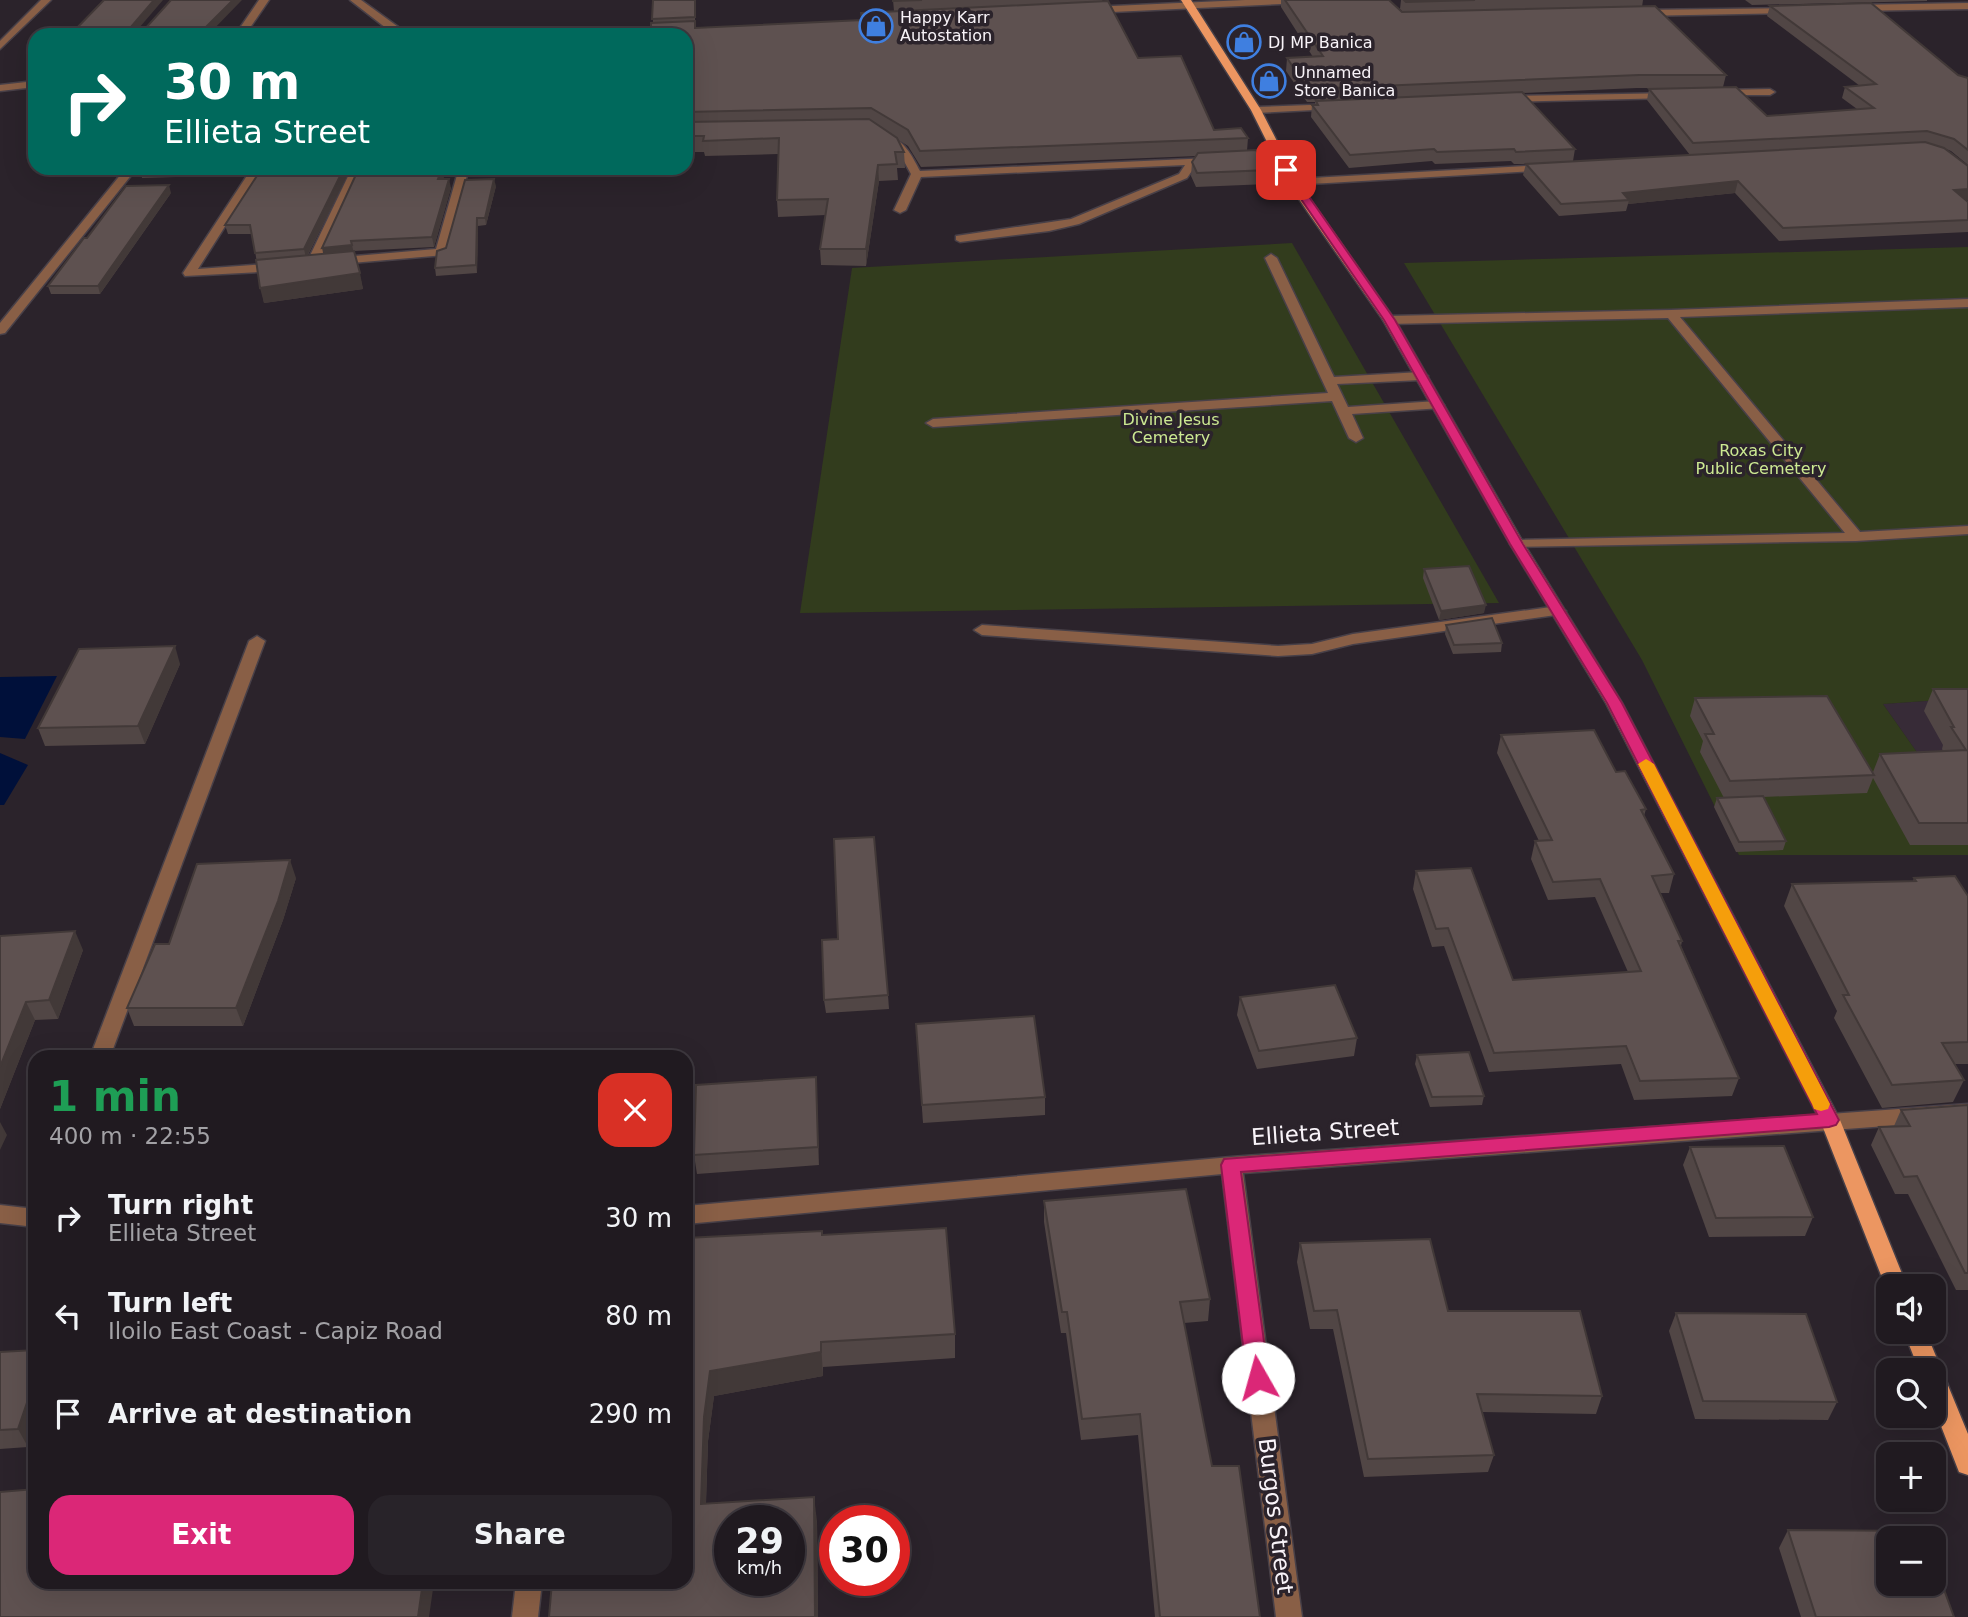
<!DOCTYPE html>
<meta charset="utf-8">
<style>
:root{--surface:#201a20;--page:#282329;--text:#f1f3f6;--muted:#a2a1a5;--line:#3d383e;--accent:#db2777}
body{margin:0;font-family:"DejaVu Sans",sans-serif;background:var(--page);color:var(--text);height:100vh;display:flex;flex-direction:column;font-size:26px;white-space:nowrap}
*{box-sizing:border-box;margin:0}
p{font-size:23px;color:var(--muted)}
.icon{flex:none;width:38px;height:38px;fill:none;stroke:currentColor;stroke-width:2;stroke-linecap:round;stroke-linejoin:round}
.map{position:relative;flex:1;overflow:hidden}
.drawer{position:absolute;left:28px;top:1050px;width:665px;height:539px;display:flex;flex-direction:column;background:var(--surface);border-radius:21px;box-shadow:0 7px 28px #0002,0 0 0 2px var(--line)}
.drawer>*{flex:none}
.hud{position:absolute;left:28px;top:28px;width:665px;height:147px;border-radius:21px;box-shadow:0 7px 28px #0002,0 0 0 2px var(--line);background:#00695c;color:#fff;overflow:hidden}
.buttons{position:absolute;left:1876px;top:1274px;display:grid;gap:14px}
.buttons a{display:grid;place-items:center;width:70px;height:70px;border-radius:14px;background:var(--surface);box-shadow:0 7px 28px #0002,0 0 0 2px var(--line);font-size:35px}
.speed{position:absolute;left:714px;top:1505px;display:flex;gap:14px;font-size:35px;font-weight:700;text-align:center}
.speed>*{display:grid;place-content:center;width:91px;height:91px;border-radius:50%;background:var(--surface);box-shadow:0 7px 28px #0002,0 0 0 2px var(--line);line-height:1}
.speed small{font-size:18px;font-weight:400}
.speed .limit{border:10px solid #d22;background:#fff;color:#111}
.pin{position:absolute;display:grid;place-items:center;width:60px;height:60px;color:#fff;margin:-30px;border-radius:14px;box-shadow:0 4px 10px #0006}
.me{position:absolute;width:77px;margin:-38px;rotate:353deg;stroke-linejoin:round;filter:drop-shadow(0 0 5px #0008)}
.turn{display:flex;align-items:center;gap:24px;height:147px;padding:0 21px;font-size:32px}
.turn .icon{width:91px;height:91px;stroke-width:2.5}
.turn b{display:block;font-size:49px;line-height:60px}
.round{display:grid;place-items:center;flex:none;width:74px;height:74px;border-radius:21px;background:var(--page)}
.overview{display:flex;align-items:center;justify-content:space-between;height:119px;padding:0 21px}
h1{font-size:42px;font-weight:600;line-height:52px;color:#1e9e55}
.cta{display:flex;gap:14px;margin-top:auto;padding:14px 21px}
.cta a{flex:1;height:80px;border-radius:21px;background:var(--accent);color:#fff;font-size:28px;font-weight:600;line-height:80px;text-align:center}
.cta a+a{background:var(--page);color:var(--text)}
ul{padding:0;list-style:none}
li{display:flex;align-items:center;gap:21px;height:98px;padding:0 21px}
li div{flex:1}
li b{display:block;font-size:26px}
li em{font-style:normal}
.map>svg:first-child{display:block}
.built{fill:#372b37}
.green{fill:#323c1d}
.water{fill:#00103a}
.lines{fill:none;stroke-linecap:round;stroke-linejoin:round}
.minor-casing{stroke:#484048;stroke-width:3}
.major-casing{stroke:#484048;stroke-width:3}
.minor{fill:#895f46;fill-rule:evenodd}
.major{fill:#ec9661;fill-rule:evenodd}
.wall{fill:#514645;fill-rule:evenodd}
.shaded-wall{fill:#423938}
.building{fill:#5e5150;stroke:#423938;stroke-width:2;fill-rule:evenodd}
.route{fill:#db2777;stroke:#8e194d;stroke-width:2}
.slow{fill:#f59e0b}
.labels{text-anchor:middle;stroke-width:7;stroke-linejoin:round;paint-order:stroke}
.far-poi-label{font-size:16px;fill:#f8f3f8;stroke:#2b232b;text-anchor:start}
.far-park-label{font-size:16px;fill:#cce992;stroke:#2b232b}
.near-street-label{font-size:23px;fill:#f8f3f8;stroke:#2b232b}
</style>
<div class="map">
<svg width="1968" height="1617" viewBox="0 0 1968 1617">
<rect width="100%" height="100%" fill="#2b232b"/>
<polygon class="built" points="1968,698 1968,825 1883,704"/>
<g class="green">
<polygon points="1292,243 1499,603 800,613 852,268"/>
<polygon points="1968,247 1968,698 1883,704 1968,825 1968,855 1739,855 1642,660 1404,263"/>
</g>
<g class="water">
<polygon points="57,676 25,739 0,737 0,677"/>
<polygon points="0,753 28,765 4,805 0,805"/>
</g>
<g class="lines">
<defs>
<g id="minor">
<polygon points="41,0 51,0 0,49 0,41"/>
<polygon points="259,0 269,0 245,35 235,35"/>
<polygon points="350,0 361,0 401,29 405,35 395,35"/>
<polygon points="1245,0 1309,0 1304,3 1091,13 1086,10 1091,7"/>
<polygon points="1968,3 1968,9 1853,11 1848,8 1853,5"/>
<polygon points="1793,8 1795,10 1790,13 1639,16 1634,13 1639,10"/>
<polygon points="678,28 678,32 675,33 579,35 584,32"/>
<polygon points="35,81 35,87 0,91 0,85"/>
<polygon points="1721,90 1770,89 1775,92 1770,95 1717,95 1717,91"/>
<polygon points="1676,93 1677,95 1672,98 1504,102 1499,99 1504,96"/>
<polygon points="1337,104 1338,106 1333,109 1256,113 1251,110 1256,107"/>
<path d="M883,137c19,-2 29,19 37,34l358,-16 5,3 -5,3 -82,4 -9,13 -108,46 -30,7 -89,11 -4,-2v-4l115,-17 108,-45 6,-9 -264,12 -15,33 -6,3 -6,-3 17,-36 -12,-22 -16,-11z"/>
<polygon points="1546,165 1551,168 1550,170 1293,185 1287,182 1293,179"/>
<polygon points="126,168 137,168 5,333 0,334 0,323"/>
<polygon points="252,168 262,168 198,269 280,263 286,267 280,271 185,276 183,273"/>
<polygon points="352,168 362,168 318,264 308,267 306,264"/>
<polygon points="459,168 469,168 445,255 328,265 326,262 332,258 436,249"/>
<polygon points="1271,254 1277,258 1334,377 1421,372 1428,376 1421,380 1337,384 1348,407 1437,401 1444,405 1442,408 1352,414 1363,438 1356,442 1349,438 1332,401 933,427 926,423 933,419 1328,393 1265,258"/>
<polygon points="1968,299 1968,307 1680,317 1860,532 1968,526 1968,534 1856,541 1512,547 1510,544 1512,541 1517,540 1845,533 1668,318 1389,324 1383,320 1389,316 1671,310"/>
<polygon points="1558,606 1566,611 1563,614 1353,644 1312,654 1278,656 982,635 974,630 982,625 1278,646 1312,644 1353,634"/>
<polygon points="257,636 265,641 110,1057 90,1057 249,641"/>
<polygon points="1968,1104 1968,1120 1243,1173 1302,1617 1276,1617 1222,1174 686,1224 686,1206 1231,1157"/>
<polygon points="0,1205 35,1209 35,1227 0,1223"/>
<polygon points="516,1582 542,1582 538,1617 512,1617"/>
</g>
<g id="major">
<polygon points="1181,0 1191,0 1261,110 1298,182 1395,320 1524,544 1622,703 1840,1120 1907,1286 1888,1286 1888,1293 1820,1120 1606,703 1510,544 1383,320 1287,182 1251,110"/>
<polygon points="1904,1332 1926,1332 1968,1434 1968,1475 1959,1472 1934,1408 1934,1370 1919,1370"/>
</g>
</defs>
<use href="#minor" class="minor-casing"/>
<use href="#major" class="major-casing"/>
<use href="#minor" class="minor"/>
<use href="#major" class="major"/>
</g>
<g class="wall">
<polygon points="653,0 695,0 695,28 861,20 861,13 894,11 893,0 1102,0 1138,58 1214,130 1248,138 1247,151 1269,170 1268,184 1196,187 1191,176 1192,162 1197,156 921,167 908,146 897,139 904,152 905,168 897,168 898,180 879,181 866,266 821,265 820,249 826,215 778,217 777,200 778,154 705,156 704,152 686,152 686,35 653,23"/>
<path d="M1281,0h108l13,12h1l-3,-3 1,-9h242l-1,7 84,68 -3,12 44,29 90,-7 -15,-11 3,-11 15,-1 -93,-70 3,-10 188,69 10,3v87l-17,-14 -5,-2 22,17v34h-2l2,2v30l-189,9 -44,-48 -107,11 -2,7 -67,5 -36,-41 3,-11h-12l-3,-3 -76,3 -3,-3 -83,7 -38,-51 1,-12h3v-3h-8l-21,-31 1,-13 26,-1 -32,-50zM1637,88h65l-53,1 -2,11 43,55 -117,6 2,-12 -53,-56z"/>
<polygon points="1745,0 1927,0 1927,1 1752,5"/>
<polygon points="140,168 250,168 244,175 142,178"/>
<polygon points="259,168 351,168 308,255 324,254 359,168 447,168 443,179 451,188 434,247 354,251 363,289 264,303 252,234 228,234 225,225 260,171"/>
<polygon points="496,186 486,225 478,226 477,273 436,276 435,268 446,248"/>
<polygon points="171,193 100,294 51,294 48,286 87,238"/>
<polygon points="1424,569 1484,613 1439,620 1423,578"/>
<polygon points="1446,625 1502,643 1501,652 1453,654 1445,634"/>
<polygon points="180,664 145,744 45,746 38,728"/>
<polygon points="1933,689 1968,689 1968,845 1910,845 1873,778 1867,793 1763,797 1786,841 1783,850 1736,852 1714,807 1717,798 1724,798 1700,752 1703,741 1690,716 1695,698 1873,772 1880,754 1943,751 1942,749 1943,745 1924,711"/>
<polygon points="1501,735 1616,772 1646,809 1644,816 1674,874 1669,893 1660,893 1682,941 1681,946 1739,1078 1732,1096 1634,1100 1621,1064 1489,1072 1444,946 1432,947 1413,889 1416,871 1513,980 1628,972 1595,897 1548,900 1531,859 1535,841 1539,841 1497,753"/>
<polygon points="296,878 283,920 243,1026 134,1026 127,1008"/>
<polygon points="1914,878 1968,896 1968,1064 1955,1064 1964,1080 1953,1102 1882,1108 1834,1018 1837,1011 1784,906 1792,884 1913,881"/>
<polygon points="0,936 83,950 58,1019 35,1020 0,1109"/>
<polygon points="838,939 888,995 889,1009 826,1013 824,1000"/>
<polygon points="1240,997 1357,1038 1354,1056 1257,1069 1237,1015"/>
<polygon points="916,1024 1045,1097 1045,1115 923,1123"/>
<polygon points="1417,1055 1484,1096 1482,1105 1430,1107 1415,1064"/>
<polygon points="816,1077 819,1165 697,1174 694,1155"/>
<polygon points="1968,1105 1968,1290 1956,1290 1908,1194 1895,1194 1871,1145 1879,1127 1894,1126 1901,1110"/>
<polygon points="1690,1147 1813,1217 1805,1236 1709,1237 1683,1165"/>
<polygon points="1044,1201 1210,1299 1208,1321 1184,1323 1212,1466 1260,1617 1155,1617 1138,1435 1081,1440 1066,1333 1061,1333 1044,1222"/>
<polygon points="822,1235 955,1334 955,1358 823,1367 823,1376 714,1396 708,1441 706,1504 817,1521 818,1617 549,1617 686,1582 686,1238"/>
<polygon points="1300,1243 1448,1311 1602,1396 1596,1414 1482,1412 1494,1455 1488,1472 1364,1477 1333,1329 1310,1329 1297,1262"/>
<polygon points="1676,1313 1837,1402 1828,1420 1695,1419 1669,1331"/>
<polygon points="35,1350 35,1427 28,1447 0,1449 0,1352"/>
<polygon points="1788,1530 1954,1617 1801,1617 1779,1548"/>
</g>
<g class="shaded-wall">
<polygon points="154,0 163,0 133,35 131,27"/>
<polygon points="233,0 242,0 208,35 198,35"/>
<polygon points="878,165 879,181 866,266 866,249"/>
<polygon points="242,168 250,168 244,175"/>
<polygon points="344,168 351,168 306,258 304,249"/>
<polygon points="442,168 447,168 440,188 438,179"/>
<polygon points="449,179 451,188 434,247 432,237"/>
<polygon points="494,179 496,186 486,225 485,218"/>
<polygon points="1738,181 1735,193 1628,204 1629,200 1623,193"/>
<polygon points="169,185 171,193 100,294 98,286"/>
<polygon points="1968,189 1968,200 1950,202 1954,190"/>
<polygon points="477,218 478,226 477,273 476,265"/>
<polygon points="352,245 354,254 324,257 322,248"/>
<polygon points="360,273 363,289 264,303 260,288"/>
<polygon points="1486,605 1484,613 1439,620 1441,611"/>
<polygon points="175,646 180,664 145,744 138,726"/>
<polygon points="290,860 296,878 283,920 243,1026 236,1008"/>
<polygon points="75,931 83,950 58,1019 49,1000"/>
<polygon points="26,1002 35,1020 0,1109 0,1067"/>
<polygon points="816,1077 817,1096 819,1165 818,1147"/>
<polygon points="0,1122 7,1135 0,1150"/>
<polygon points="821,1342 823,1376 714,1396 708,1441 705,1528 701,1504 704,1417 710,1371"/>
<polygon points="35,1379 35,1427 28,1447 18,1429"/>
<polygon points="814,1497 817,1521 818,1617 815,1617"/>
<polygon points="423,1582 434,1582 429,1617 418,1617"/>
</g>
<g class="building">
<polygon points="104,0 154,0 131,27 144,30 171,0 233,0 198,35 70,35"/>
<polygon points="653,0 695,0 695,17 652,19"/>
<polygon points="893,0 922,0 893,1"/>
<polygon points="1285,0 1389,0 1402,12 1655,6 1726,75 1639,75 1308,89 1287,58 1323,56"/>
<polygon points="1404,0 1475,0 1406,2"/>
<polygon points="1108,1 1138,58 1181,56 1214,130 1241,128 1248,138 920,151 908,130 871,108 686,112 686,35 651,35 651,23 695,21 695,28 862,20 861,13"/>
<polygon points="1871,3 1958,75 1968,78 1968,150 1954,139 1927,131 1693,143 1649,89 1736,87 1767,116 1874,108 1845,87 1876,84 1770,6"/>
<polygon points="1522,92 1575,149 1516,152 1514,149 1437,152 1434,149 1350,155 1312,105 1318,105 1316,101"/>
<polygon points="869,119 897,138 904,152 895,152 897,164 878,165 866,249 820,249 828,199 777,200 779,138 703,141 704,136 686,136 686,122"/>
<polygon points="1925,142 1944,148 1968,166 1968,189 1954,190 1968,202 1968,220 1783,228 1738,181 1623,193 1629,200 1561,204 1526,164"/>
<polygon points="1256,150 1269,170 1197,173 1192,162 1198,153"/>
<polygon points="262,168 344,168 304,249 255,253 250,225 225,225"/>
<polygon points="359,168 442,168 438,179 449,179 432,237 351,241 352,245 322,248"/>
<polygon points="494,179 485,218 477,218 476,265 435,268 437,251 446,248 465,180"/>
<polygon points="169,185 98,286 48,286 84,238 87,238 126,186"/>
<polygon points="354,251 360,273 260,288 256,260"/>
<polygon points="1469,566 1486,605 1441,611 1424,569"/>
<polygon points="1492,618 1502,643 1454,645 1446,625"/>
<polygon points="175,646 138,726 38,728 79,649"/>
<polygon points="1933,689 1968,689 1968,823 1919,823 1880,754 1966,750 1951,727 1954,727"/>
<polygon points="1827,696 1874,775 1730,781 1705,734 1714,734 1695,698"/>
<polygon points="1594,730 1616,772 1625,771 1646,809 1641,810 1674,874 1652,876 1682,941 1678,941 1739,1078 1640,1081 1626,1046 1494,1053 1448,928 1436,929 1416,871 1471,868 1513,980 1641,971 1600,879 1553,882 1535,841 1552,840 1501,735"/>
<polygon points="1763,796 1786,841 1739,842 1717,798"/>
<polygon points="874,837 888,995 824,1000 822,940 838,939 834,839"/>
<polygon points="290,860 278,901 236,1008 127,1008 155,944 169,944 197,864"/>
<polygon points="1955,876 1968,896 1968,1042 1942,1043 1964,1080 1892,1085 1843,995 1849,995 1792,884 1916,881 1914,878"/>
<polygon points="75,931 49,1000 26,1002 0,1067 0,936"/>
<polygon points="1335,985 1357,1038 1259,1051 1240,997"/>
<polygon points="1034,1016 1045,1097 922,1105 916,1024"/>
<polygon points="1469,1052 1484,1096 1432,1097 1417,1055"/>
<polygon points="816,1077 818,1147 694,1155 696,1085"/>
<polygon points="1968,1105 1968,1273 1965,1273 1917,1176 1904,1177 1879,1127 1910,1126 1901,1110"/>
<polygon points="1784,1146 1813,1217 1716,1218 1690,1147"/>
<polygon points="1186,1189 1210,1299 1180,1302 1212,1466 1239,1466 1260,1617 1160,1617 1140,1414 1082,1419 1067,1312 1062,1312 1044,1201"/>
<path d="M946,1228l9,106 -134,8v10l-111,19 -6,46 -3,87 113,-7 1,120h-266l3,-35h134v-344l136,-7v4zM730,1521h59v59h-59z"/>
<polygon points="1430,1239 1448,1311 1580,1311 1602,1396 1477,1394 1494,1455 1368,1459 1337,1310 1314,1311 1300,1243"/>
<polygon points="1676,1313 1806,1314 1837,1402 1703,1401"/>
<polygon points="35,1350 35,1379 18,1429 0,1430 0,1352"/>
<polygon points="35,1489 35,1582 423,1582 418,1617 0,1617 0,1492"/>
<polygon points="1788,1530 1922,1531 1925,1538 1888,1538 1888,1584 1934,1584 1934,1562 1954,1617 1816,1617"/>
</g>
<polygon class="route" points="1286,167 1289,168 1395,320 1523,544 1622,703 1839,1120 1836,1125 1829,1127 1241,1172 1269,1378 1266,1384 1258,1387 1251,1384 1247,1378 1221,1165 1224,1159 1817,1114 1607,703 1510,544 1384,320 1281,170"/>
<polygon class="slow" points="1646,759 1654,764 1830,1104 1828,1109 1821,1111 1814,1109 1812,1104 1638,764"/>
<defs>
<symbol id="shop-ring" viewBox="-11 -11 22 22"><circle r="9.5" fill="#2b232b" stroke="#3f7fe0" stroke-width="1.5"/><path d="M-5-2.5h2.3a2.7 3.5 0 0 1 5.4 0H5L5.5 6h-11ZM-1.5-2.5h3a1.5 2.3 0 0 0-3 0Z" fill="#3f7fe0"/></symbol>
</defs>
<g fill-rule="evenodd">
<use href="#shop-ring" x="857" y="7" width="38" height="38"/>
<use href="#shop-ring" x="1225" y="23" width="38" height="38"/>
<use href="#shop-ring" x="1250" y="62" width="38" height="38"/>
</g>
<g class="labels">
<g class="far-poi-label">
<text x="900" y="23">Happy Karr<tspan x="900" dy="18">Autostation</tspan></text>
<text x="1268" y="48">DJ MP Banica</text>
<text x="1294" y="78">Unnamed<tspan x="1294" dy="18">Store Banica</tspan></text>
</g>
<g class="far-park-label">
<text x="1171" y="425">Divine Jesus<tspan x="1171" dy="18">Cemetery</tspan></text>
<text x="1761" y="456">Roxas City<tspan x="1761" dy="18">Public Cemetery</tspan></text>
</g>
<g class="near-street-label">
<text transform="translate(1325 1132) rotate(-4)" y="8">Ellieta Street</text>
<text transform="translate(1276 1516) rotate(83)" y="8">Burgos Street</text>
</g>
</g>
</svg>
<div class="buttons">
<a><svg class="icon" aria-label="sound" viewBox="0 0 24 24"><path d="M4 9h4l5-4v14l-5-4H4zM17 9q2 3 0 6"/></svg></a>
<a><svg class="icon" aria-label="search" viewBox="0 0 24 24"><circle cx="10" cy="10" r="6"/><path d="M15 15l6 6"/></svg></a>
<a>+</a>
<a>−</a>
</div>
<div class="speed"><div>29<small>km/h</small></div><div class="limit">30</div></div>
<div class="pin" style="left:1286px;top:170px;background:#d93025"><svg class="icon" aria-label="arrive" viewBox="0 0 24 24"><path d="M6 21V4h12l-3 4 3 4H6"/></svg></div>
<svg class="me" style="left:1258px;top:1378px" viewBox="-20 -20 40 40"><circle r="19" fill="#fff"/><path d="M0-13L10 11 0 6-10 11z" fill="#db2777"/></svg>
<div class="hud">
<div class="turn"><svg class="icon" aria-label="right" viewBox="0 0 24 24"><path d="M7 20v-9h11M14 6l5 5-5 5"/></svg><div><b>30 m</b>Ellieta Street</div></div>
</div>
<section class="drawer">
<div class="overview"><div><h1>1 min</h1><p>400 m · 22:55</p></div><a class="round" style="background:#d93025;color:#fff"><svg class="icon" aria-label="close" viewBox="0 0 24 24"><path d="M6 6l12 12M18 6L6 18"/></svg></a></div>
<ul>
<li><svg class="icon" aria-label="right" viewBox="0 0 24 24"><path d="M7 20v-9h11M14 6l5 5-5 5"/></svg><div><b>Turn right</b><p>Ellieta Street</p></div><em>30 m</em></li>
<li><svg class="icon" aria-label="left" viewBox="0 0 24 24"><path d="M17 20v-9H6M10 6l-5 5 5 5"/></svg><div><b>Turn left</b><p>Iloilo East Coast - Capiz Road</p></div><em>80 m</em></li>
<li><svg class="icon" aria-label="arrive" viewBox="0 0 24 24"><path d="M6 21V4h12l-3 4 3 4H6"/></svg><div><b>Arrive at destination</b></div><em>290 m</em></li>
</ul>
<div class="cta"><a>Exit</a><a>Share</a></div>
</section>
</div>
